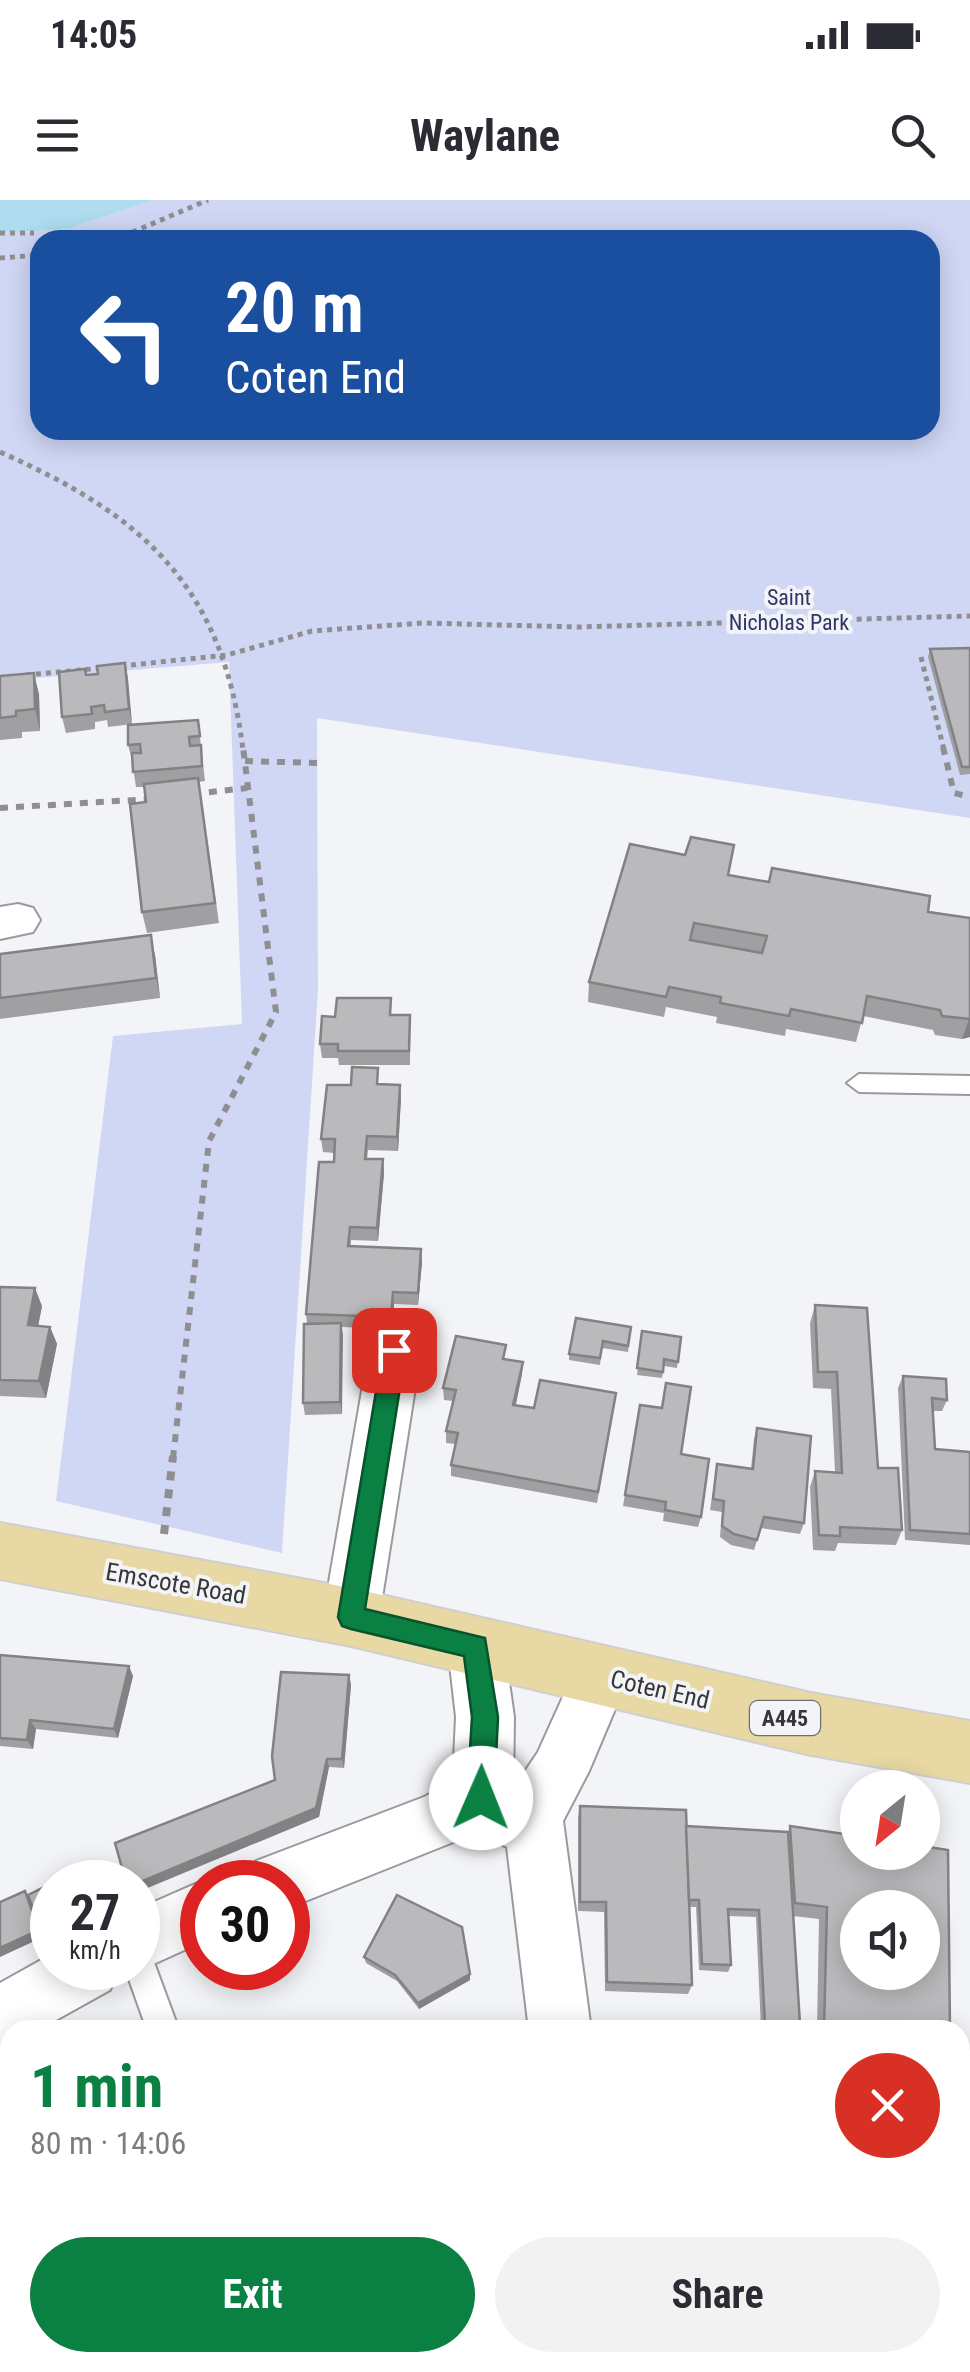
<!DOCTYPE html>
<meta charset="utf-8">
<style>
:root{--surface:#fff;--page:#f2f2f3;--text:#2b2b33;--muted:#7c7c81;--accent:#0b8043}
body{margin:0;font-family:"Roboto Condensed",sans-serif;background:var(--page);color:var(--text);height:100vh;display:flex;flex-direction:column;font-size:38px;white-space:nowrap}
*{box-sizing:border-box;margin:0}
p{font-size:32px;color:var(--muted)}
.icon{flex:none;width:55px;height:55px;fill:none;stroke:currentColor;stroke-width:2;stroke-linecap:round;stroke-linejoin:round}
.map{position:relative;flex:1;overflow:hidden}
.panel{position:absolute;left:0px;top:1820px;width:970px;height:352px;display:flex;flex-direction:column;background:var(--surface);border-radius:30px 30px 0 0;box-shadow:0 5px 25px #0003}
.panel>*{flex:none}
.top-card{position:absolute;left:30px;top:30px;width:910px;height:210px;border-radius:30px;box-shadow:0 5px 25px #0003;background:#1a4fa0;color:#fff;overflow:hidden}
.needle{width:65px;rotate:210deg}
.buttons{position:absolute;left:840px;top:1570px;display:grid;gap:20px}
.buttons a{display:grid;place-items:center;width:100px;height:100px;border-radius:50%;background:var(--surface);box-shadow:0 5px 25px #0003;font-size:50px}
.speed{position:absolute;left:30px;top:1660px;display:flex;gap:20px;font-size:50px;font-weight:700;text-align:center}
.speed>*{display:grid;place-content:center;width:130px;height:130px;border-radius:50%;background:var(--surface);box-shadow:0 5px 25px #0003;line-height:1}
.speed small{font-size:25px;font-weight:400}
.speed .limit{border:15px solid #d22;background:#fff;color:#111}
.pin{position:absolute;display:grid;place-items:center;width:85px;height:85px;color:#fff;margin:-42px;border-radius:20px;box-shadow:0 5px 15px #0006}
.me{position:absolute;width:110px;margin:-55px;rotate:1deg;stroke-linejoin:round;filter:drop-shadow(0 0 8px #0008)}
.turn{display:flex;align-items:center;gap:35px;height:210px;padding:0 30px;font-size:45px}
.turn .icon{width:130px;height:130px;stroke-width:2.5}
.turn b{display:block;font-size:70px;line-height:85px}
.round{display:grid;place-items:center;flex:none;width:105px;height:105px;border-radius:52px;background:var(--page)}
.overview{display:flex;align-items:center;justify-content:space-between;height:170px;padding:0 30px}
h1{font-size:60px;font-weight:700;line-height:75px;color:var(--accent)}
.button{display:flex;gap:20px;margin-top:auto;padding:20px 30px}
.button a{flex:1;height:115px;border-radius:60px;background:var(--accent);color:#fff;font-size:40px;font-weight:700;line-height:115px;text-align:center}
.button a+a{background:var(--page);color:var(--text)}
.status{display:flex;justify-content:space-between;align-items:center;height:70px;padding:0 50px;background:var(--surface);direction:ltr}
.status svg{height:28px;fill:currentColor}
header{display:flex;justify-content:space-between;align-items:center;height:130px;padding:0 30px;background:var(--surface);font-size:45px;font-weight:700}
.map>svg:first-child{display:block}
.green{fill:#d0d7f5;fill-rule:evenodd}
.water{fill:#b0dcef}
.lines{fill:none;stroke-linecap:round;stroke-linejoin:round}
.lane-casing{stroke:#999a9c;stroke-width:4}
.street-casing{stroke:#999a9c;stroke-width:4}
.primary-casing{stroke:#cfcfcf;stroke-width:4}
.path-far2{stroke:#8f8f91;stroke-width:5;stroke-dasharray:5 5;stroke-linecap:butt}
.path-far1{stroke:#8f8f91;stroke-width:6;stroke-dasharray:8 8;stroke-linecap:butt}
.path{stroke:#8f8f91;stroke-width:8;stroke-dasharray:9 9;stroke-linecap:butt}
.lane{fill:#fff;fill-rule:evenodd}
.street{fill:#fff;fill-rule:evenodd}
.primary{fill:#e8d8a3;fill-rule:evenodd}
.wall{fill:#a0a0a3}
.shaded-wall{fill:#828284}
.building{fill:#bababd;stroke:#828284;stroke-width:2.5;fill-rule:evenodd}
.route{fill:#0b8043;stroke:#07532c;stroke-width:2.5}
.labels{text-anchor:middle;stroke-width:8;stroke-linejoin:round;paint-order:stroke}
.far-park-label{font-size:22px;fill:#2f3565;stroke:#f3f4f7}
.shield{fill:#f3f4f7;stroke:#6f6f71;stroke-width:2.5}
.shield-label{font-size:22px;font-weight:bold;fill:#363637}
.street-label{font-size:25px;fill:#363637;stroke:#f3f4f7}
</style>
<div class="status"><b>14:05</b><svg viewBox="0 0 49 12"><path d="M0 12V9h3v3zM5 12V6h3v6zM10 12V3h3v9zM15 12V0h3v12zM26 1h20v11H26zM47 4h2v5h-2z"/></svg></div>
<header><svg class="icon" aria-label="menu" viewBox="0 0 24 24"><path d="M4 6h16M4 12h16M4 18h16"/></svg>Waylane<svg class="icon" aria-label="search" viewBox="0 0 24 24"><circle cx="10" cy="10" r="6"/><path d="M15 15l6 6"/></svg></header>
<div class="map">
<svg width="970" height="2172" viewBox="0 0 970 2172">
<rect width="100%" height="100%" fill="#f3f4f7"/>
<g class="green">
<path d="M153,0h817v618l-653,-100 1,271 -36,564 -226,-52 57,-465 129,-12 -13,-362 -229,19v-448l69,-4zM40,40h890v190h-890z"/>
<polygon points="960,1853 970,1855 970,2145 960,2143"/>
</g>
<polygon class="water" points="0,0 153,0 69,29 0,33"/>
<g class="lines">
<defs>
<g id="lane">
<polygon points="859,874 970,876 970,894 859,892 847,883"/>
<polygon points="138,1745 149,1749 179,1830 147,1830 125,1768 138,1768"/>
<polygon points="262,2162 296,2162 298,2172 264,2172"/>
</g>
<g id="street">
<polygon points="18,704 33,708 40,720 33,732 0,739 0,707"/>
<polygon points="395,1128 413,1134 421,1150 379,1417 371,1436 351,1443 331,1436 323,1417 369,1150 377,1134"/>
<polygon points="476,1420 496,1428 504,1447 514,1517 513,1589 538,1552 581,1457 601,1449 621,1457 629,1476 589,1571 563,1621 591,1830 529,1830 507,1647 476,1633 288,1708 288,1682 247,1682 256,1661 424,1597 453,1582 456,1517 448,1447 456,1428"/>
<polygon points="202,1681 206,1682 202,1682 202,1742 138,1771 131,1768 138,1768 138,1709"/>
<polygon points="52,1754 52,1768 119,1768 110,1790 38,1830 10,1830 10,1844 0,1848 0,1783"/>
<polygon points="569,2162 637,2162 639,2172 571,2172"/>
</g>
<polygon id="primary" points="0,1323 351,1388 811,1493 970,1521 970,1583 811,1555 351,1446 0,1379"/>
</defs>
<use href="#lane" class="lane-casing"/>
<use href="#street" class="street-casing"/>
<use href="#primary" class="primary-casing"/>
<g class="path-far2">
<polyline points="0,33 34,33"/>
<polyline points="114,40 208,0"/>
<polyline points="0,58 40,55"/>
<path d="M0,252c145,64 223,135 243,298"/>
<polyline points="921,457 944,550"/>
<polyline points="121,466 227,455 312,431 423,423 578,427 970,416"/>
<polyline points="26,475 103,468"/>
</g>
<g class="path-far1">
<polyline points="943,547 954,593 970,597"/>
<polyline points="245,561 317,563"/>
<polyline points="193,594 247,588"/>
<polyline points="0,608 151,599"/>
<polyline points="173,1258 209,941 276,812 243,547"/>
</g>
<polyline class="path" points="164,1334 173,1256"/>
<use href="#lane" class="lane"/>
<use href="#street" class="street"/>
<use href="#primary" class="primary"/>
</g>
<g class="wall">
<polygon points="970,448 970,574 960,575 928,457 930,449"/>
<polygon points="125,463 132,524 108,527 107,520 95,522 95,529 66,533 62,517 86,475 98,474"/>
<polygon points="0,476 39,494 40,531 22,532 22,538 0,540"/>
<polygon points="198,520 205,581 199,582 219,723 147,733 142,712 146,602 144,587 136,587 132,560 128,545"/>
<polygon points="729,676 970,718 970,837 962,839 935,835 933,830 863,816 856,842 786,829 785,836 716,823 717,817 666,807 664,817 588,802 589,782"/>
<polygon points="0,754 155,755 160,798 0,819"/>
<polygon points="391,815 410,815 410,865 339,865 338,858 322,858 320,844"/>
<polygon points="379,884 401,898 398,951 368,950 367,959 383,959 384,973 378,1041 351,1040 351,1046 421,1049 422,1062 418,1105 394,1104 392,1129 342,1127 342,1214 305,1215 303,1203 307,1124 306,1114 334,962 334,953 323,952 321,939 351,885"/>
<polygon points="0,1087 42,1106 38,1126 50,1127 57,1144 46,1198 0,1196"/>
<polygon points="815,1105 902,1330 896,1345 838,1343 835,1351 813,1350 810,1287 815,1271 835,1272 831,1189 813,1188 810,1123"/>
<polygon points="631,1127 628,1152 602,1148 600,1165 569,1160 569,1154"/>
<polygon points="642,1131 681,1137 677,1168 664,1166 662,1178 637,1175"/>
<polygon points="505,1159 522,1174 516,1205 534,1208 616,1193 597,1303 451,1276 451,1265 455,1244 446,1243 446,1231 453,1201 444,1200 443,1188"/>
<polygon points="903,1176 947,1200 942,1211 932,1211 935,1249 970,1252 970,1345 905,1340 898,1188"/>
<polygon points="640,1205 681,1254 701,1317 698,1327 663,1321 664,1313 623,1306"/>
<polygon points="757,1228 804,1323 800,1334 761,1328 754,1350 731,1345 720,1337 722,1312 710,1310 717,1264 751,1269 754,1239"/>
<polygon points="0,1455 133,1476 118,1538 36,1529 33,1549 0,1546"/>
<polygon points="349,1475 351,1485 344,1568 329,1567 319,1617 275,1580"/>
<polygon points="580,1606 686,1626 788,1632 790,1626 950,1830 817,1830 819,1719 793,1716 800,1824 795,1830 761,1829 756,1717 729,1716 731,1765 728,1772 699,1770 696,1707 689,1707 692,1785 688,1794 605,1791 604,1712 578,1711 578,1618"/>
<polygon points="364,1757 470,1780 419,1809 397,1781 366,1763"/>
</g>
<g class="shaded-wall">
<polygon points="125,463 128,478 132,524 129,509"/>
<polygon points="34,473 39,494 40,531 35,509"/>
<polygon points="151,735 155,755 160,798 156,778"/>
<polygon points="969,819 970,819 970,837 962,839"/>
<polygon points="400,885 401,898 398,951 397,937"/>
<polygon points="383,959 384,973 378,1041 377,1028"/>
<polygon points="421,1049 422,1062 418,1105 418,1093"/>
<polygon points="35,1088 42,1106 35,1142 28,1125"/>
<polygon points="393,1092 394,1104 392,1129 391,1117"/>
<polygon points="341,1123 343,1135 342,1214 340,1202"/>
<polygon points="50,1127 57,1144 46,1198 39,1181"/>
<polygon points="523,1162 522,1174 513,1216 513,1205"/>
<polygon points="129,1466 133,1476 118,1538 114,1529"/>
<polygon points="349,1475 351,1485 344,1568 342,1559"/>
<polygon points="30,1520 36,1529 33,1549 27,1540"/>
<polygon points="327,1559 329,1567 319,1617 138,1692 138,1683"/>
<polygon points="25,1691 52,1728 52,1733 0,1757 0,1748"/>
<polygon points="470,1774 470,1780 419,1809 418,1803"/>
<polygon points="10,2061 10,2082 0,2093 0,2072"/>
<polygon points="0,2096 10,2108 10,2123 0,2110"/>
<polygon points="41,2162 53,2162 60,2172 49,2172"/>
</g>
<g class="building">
<polygon points="970,448 970,567 962,567 930,449"/>
<polygon points="125,463 129,509 105,512 104,505 91,507 92,514 62,517 59,472 85,469 86,475 98,474 97,466"/>
<polygon points="34,473 35,509 16,511 16,516 0,518 0,476"/>
<polygon points="198,520 200,536 189,537 190,546 201,545 202,566 133,572 132,553 141,553 140,544 128,545 128,525"/>
<polygon points="198,578 215,703 142,712 130,604 146,602 144,584"/>
<path d="M691,637l43,8 -6,30 41,7 3,-14 158,28 -2,16 42,6v101l-28,-3 -2,-6 -73,-14 -5,27 -71,-14 -2,7 -69,-13 1,-6 -52,-10 -3,10 -77,-15 41,-138 55,11zM694,723l73,13 -5,17 -72,-13z"/>
<polygon points="151,735 156,778 0,798 0,754"/>
<polygon points="337,798 391,798 390,815 410,815 409,851 338,851 338,844 320,844 322,816 335,817"/>
<polygon points="352,867 378,868 377,884 400,885 397,937 367,936 365,959 383,959 377,1028 350,1027 348,1046 421,1049 418,1093 393,1092 391,1117 306,1114 319,962 334,962 335,939 321,939 327,885 351,885"/>
<polygon points="0,1087 35,1088 28,1125 50,1127 39,1181 0,1180"/>
<polygon points="815,1105 867,1108 878,1268 898,1268 902,1330 840,1327 840,1336 819,1335 815,1271 842,1273 837,1172 818,1172"/>
<polygon points="576,1118 631,1127 628,1146 603,1141 600,1158 569,1154"/>
<polygon points="341,1123 340,1202 303,1203 304,1124"/>
<polygon points="642,1131 681,1137 678,1162 664,1159 663,1172 637,1168"/>
<polygon points="456,1136 506,1145 503,1159 523,1162 513,1205 534,1208 540,1180 616,1193 598,1292 451,1265 458,1233 446,1231 456,1190 443,1188"/>
<polygon points="903,1176 946,1179 947,1200 932,1198 935,1249 970,1252 970,1334 910,1330"/>
<polygon points="666,1183 691,1187 681,1254 709,1259 701,1317 665,1310 666,1302 625,1295 640,1205 662,1208"/>
<polygon points="757,1228 811,1236 804,1323 764,1317 757,1340 734,1334 722,1326 724,1301 713,1299 717,1264 753,1269"/>
<polygon points="0,1455 129,1466 114,1529 30,1520 27,1540 0,1538"/>
<polygon points="281,1472 349,1475 342,1559 327,1559 316,1608 138,1683 126,1682 115,1643 275,1580 272,1556"/>
<polygon points="580,1606 686,1610 692,1785 607,1782 606,1702 580,1702"/>
<polygon points="686,1626 788,1632 800,1824 765,1824 759,1710 728,1709 731,1765 702,1764 699,1700 689,1700"/>
<path d="M790,1626l68,10v16h64v-6l26,4 2,180h-126l3,-123 -32,-4zM858,1708h64v64h-64z"/>
<polygon points="82,1669 86,1682 54,1682"/>
<polygon points="52,1683 52,1728 42,1734 28,1695"/>
<polygon points="25,1691 39,1730 0,1748 0,1702"/>
<polygon points="397,1695 462,1727 470,1774 418,1803 395,1775 364,1757"/>
<polygon points="10,1883 10,2061 0,2072 0,1890"/>
<polygon points="0,2110 10,2123 10,2162 41,2162 49,2172 0,2172"/>
<polygon points="435,2162 513,2162 515,2172 436,2172"/>
<polygon points="656,2162 738,2162 740,2172 657,2172"/>
<polygon points="897,2162 953,2162 955,2172 899,2172"/>
</g>
<polygon class="route" points="394,1140 406,1150 365,1409 485,1438 498,1517 494,1598 490,1607 481,1611 471,1607 467,1598 472,1517 464,1456 351,1429 342,1426 338,1417 383,1150"/>
<g class="labels">
<g class="far-park-label">
<text x="789" y="405">Saint<tspan x="789" dy="25">Nicholas Park</tspan></text>
</g>
<rect class="shield" x="750" y="1501" width="70" height="34" rx="8"/>
<g class="shield-label">
<text x="785" y="1526">A445</text>
</g>
<g class="street-label">
<text transform="translate(176 1383) rotate(10)" y="9">Emscote Road</text>
<text transform="translate(660 1489) rotate(13)" y="9">Coten End</text>
</g>
</g>
</svg>
<div class="buttons">
<a><svg class="needle" viewBox="-14 -14 28 28"><path d="M0-13l5 13h-10z" fill="#e53935"/><path d="M0 13l5-13h-10z" fill="#7c7c81"/></svg></a>
<a><svg class="icon" aria-label="sound" viewBox="0 0 24 24"><path d="M4 9h4l5-4v14l-5-4H4zM17 9q2 3 0 6"/></svg></a>
</div>
<div class="speed"><div>27<small>km/h</small></div><div class="limit">30</div></div>
<div class="pin" style="left:394px;top:1150px;background:#d93025"><svg class="icon" aria-label="arrive" viewBox="0 0 24 24"><path d="M6 21V4h12l-3 4 3 4H6"/></svg></div>
<svg class="me" style="left:481px;top:1598px" viewBox="-20 -20 40 40"><circle r="19" fill="#fff"/><path d="M0-13L10 11 0 6-10 11z" fill="#0b8043"/></svg>
<div class="top-card">
<div class="turn"><svg class="icon" aria-label="left" viewBox="0 0 24 24"><path d="M17 20v-9H6M10 6l-5 5 5 5"/></svg><div><b>20 m</b>Coten End</div></div>
</div>
<section class="panel">
<div class="overview"><div><h1>1 min</h1><p>80 m · 14:06</p></div><a class="round" style="background:#d93025;color:#fff"><svg class="icon" aria-label="close" viewBox="0 0 24 24"><path d="M6 6l12 12M18 6L6 18"/></svg></a></div>
<div class="button"><a>Exit</a><a>Share</a></div>
</section>
</div>
